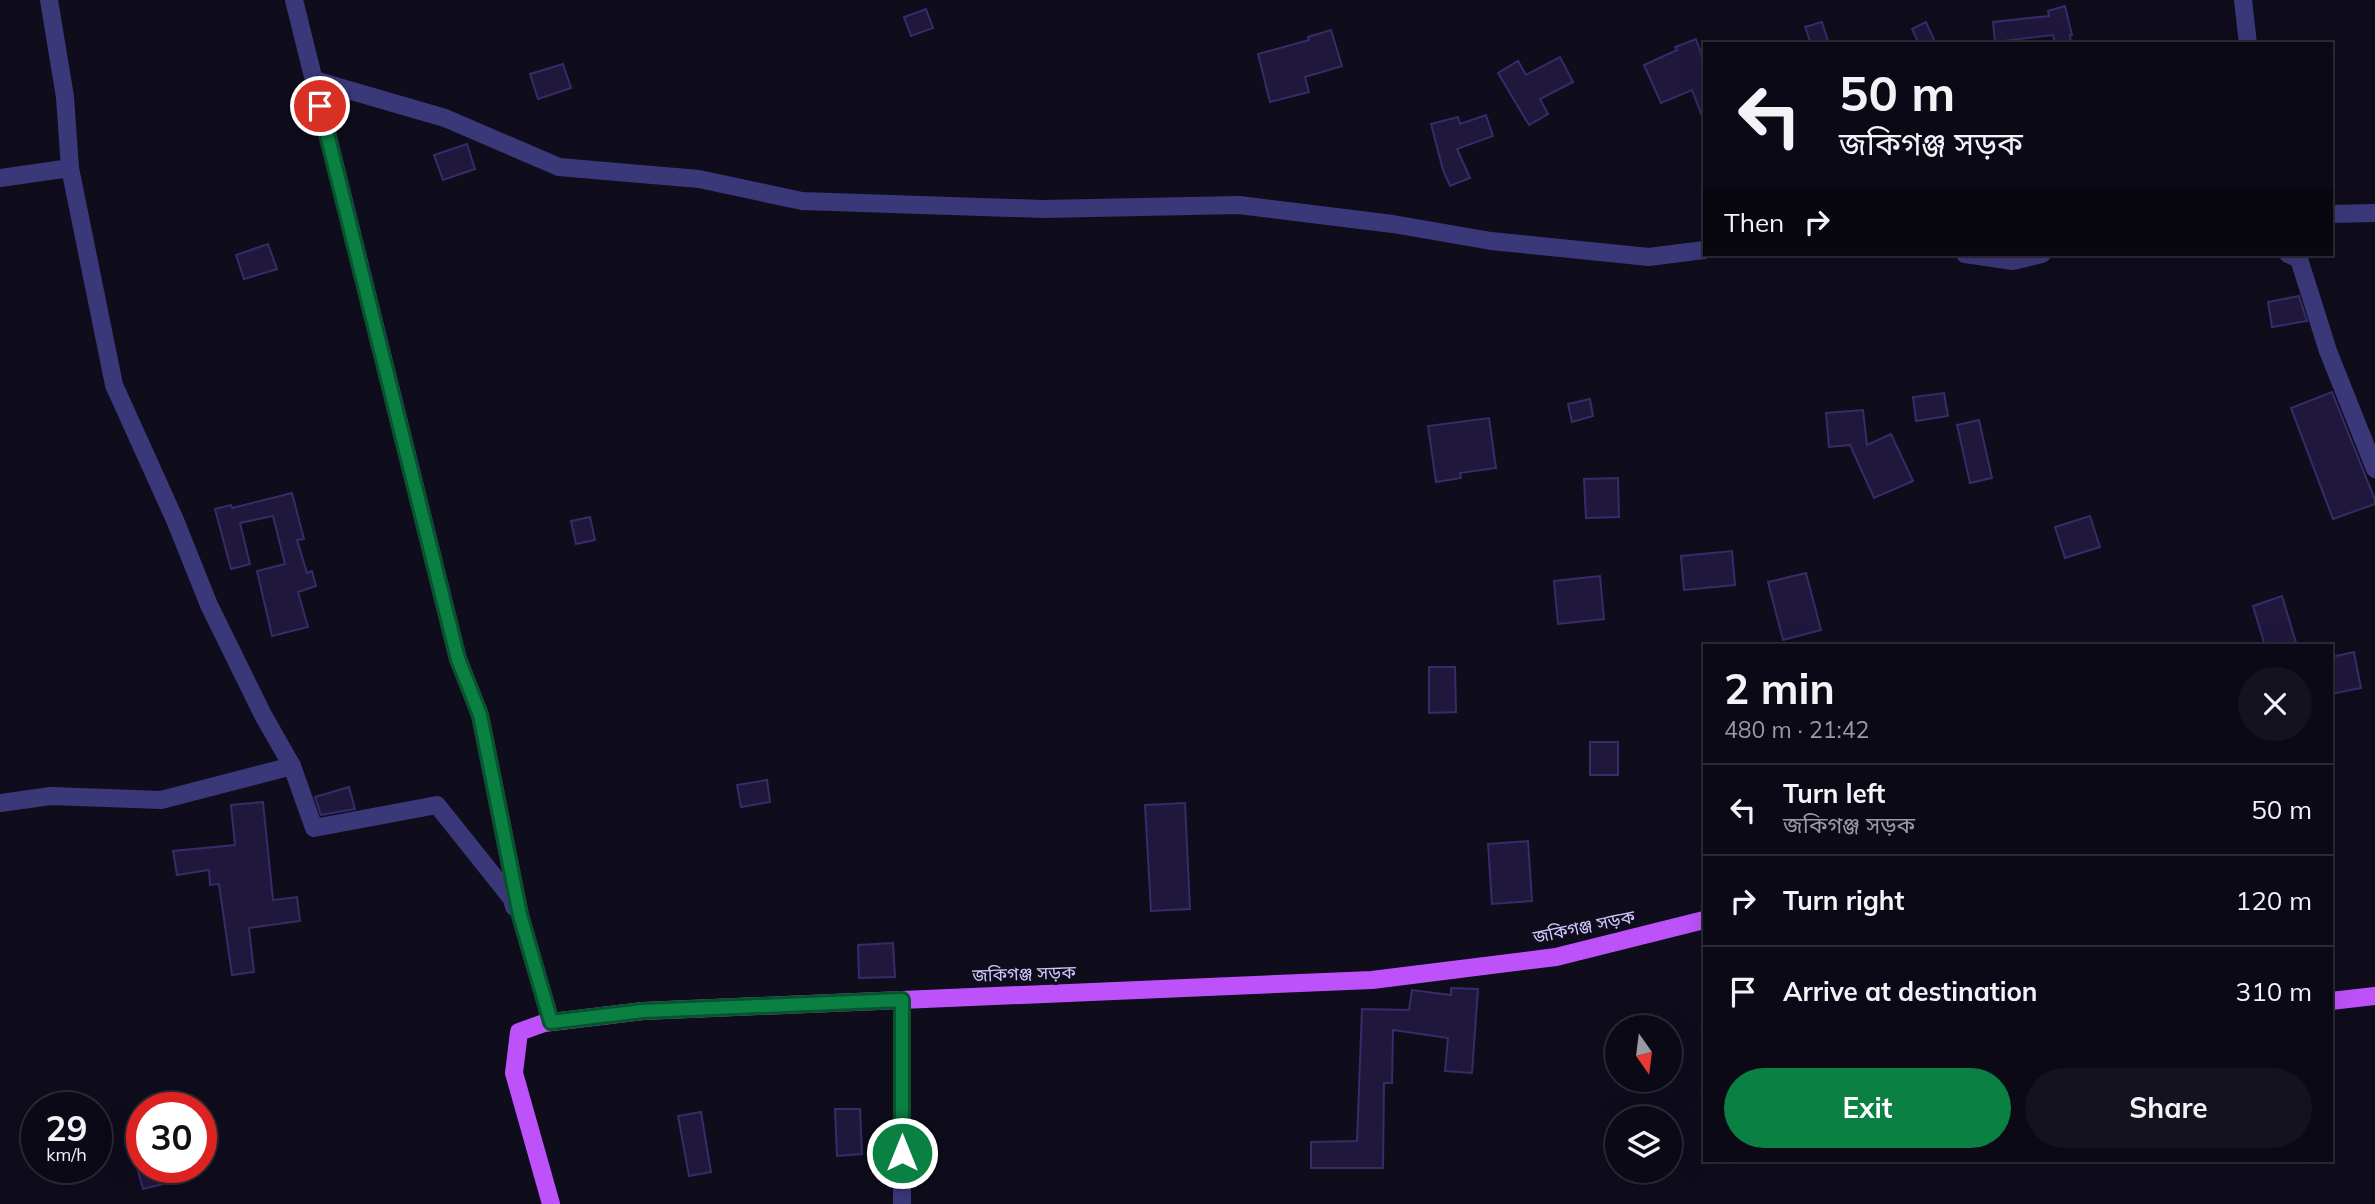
<!DOCTYPE html>
<meta charset="utf-8">
<style>
:root{--surface:#0b0915;--page:#14121e;--text:#f1f3f6;--muted:#9a9aa0;--line:#2b2a34;--accent:#0b8043}
body{margin:0;font-family:Mulish,"Noto Sans Bengali",sans-serif;background:var(--page);color:var(--text);height:100vh;display:flex;flex-direction:column;font-size:26px;white-space:nowrap}
*{box-sizing:border-box;margin:0}
p{font-size:23px;color:var(--muted)}
.icon{flex:none;width:38px;height:38px;fill:none;stroke:currentColor;stroke-width:2;stroke-linecap:round;stroke-linejoin:round}
.map{position:relative;flex:1;overflow:hidden}
.panel{position:absolute;left:1703px;top:644px;width:630px;height:518px;display:flex;flex-direction:column;background:var(--surface);border-radius:0px;box-shadow:0 7px 28px #0002,0 0 0 2px var(--line)}
.panel>*{flex:none}
.banner{position:absolute;left:1703px;top:42px;width:630px;height:214px;border-radius:0px;box-shadow:0 7px 28px #0002,0 0 0 2px var(--line);background:#0b0915;color:var(--text);overflow:hidden}
.needle{width:46px;rotate:166deg}
.fabs{position:absolute;left:1605px;top:1015px;display:grid;gap:14px}
.fabs a{display:grid;place-items:center;width:77px;height:77px;border-radius:50%;background:var(--surface);box-shadow:0 7px 28px #0002,0 0 0 2px var(--line);font-size:35px}
.speed{position:absolute;left:21px;top:1092px;display:flex;gap:14px;font-size:35px;font-weight:700;text-align:center}
.speed>*{display:grid;place-content:center;width:91px;height:91px;border-radius:50%;background:var(--surface);box-shadow:0 7px 28px #0002,0 0 0 2px var(--line);line-height:1}
.speed small{font-size:18px;font-weight:400}
.speed .limit{border:10px solid #d22;background:#fff;color:#111}
.pin{position:absolute;display:grid;place-items:center;width:60px;height:60px;color:#fff;margin:-30px;border:4px solid #fff;border-radius:50%;box-shadow:0 2px 7px #0007}
.me{position:absolute;width:77px;margin:-38px;rotate:0deg;stroke-linejoin:round;filter:drop-shadow(0 0 5px #0008)}
.turn{display:flex;align-items:center;gap:24px;height:147px;padding:0 21px;font-size:32px}
.turn .icon{width:91px;height:91px;stroke-width:2.5}
.turn b{display:block;font-size:49px;line-height:60px}
.then{display:flex;align-items:center;height:66px;padding:0 21px;background:#0003;gap:14px;font-size:26px}
.round{display:grid;place-items:center;flex:none;width:74px;height:74px;border-radius:37px;background:var(--page)}
.overview{display:flex;align-items:center;justify-content:space-between;height:119px;padding:0 21px}
h1{font-size:42px;font-weight:700;line-height:52px}
.cta{display:flex;gap:14px;margin-top:auto;padding:14px 21px}
.cta a{flex:1;height:80px;border-radius:42px;background:var(--accent);color:#fff;font-size:28px;font-weight:700;line-height:80px;text-align:center}
.cta a+a{background:var(--page);color:var(--text)}
ul{padding:0;list-style:none}
li{display:flex;align-items:center;gap:21px;height:91px;padding:0 21px;border-top:2px solid var(--line)}
li div{flex:1}
li b{display:block;font-size:26px}
li em{font-style:normal}
.map>svg:first-child{display:block}
.building{fill:#20183c;stroke:#372b68;stroke-width:2}
.lines{fill:none;stroke-linecap:round;stroke-linejoin:round}
.minor{stroke:#3b387a;stroke-width:18}
.major{stroke:#bd52fb;stroke-width:18}
.route-casing{stroke:#07532c;stroke-width:18}
.route{stroke:#0b8043;stroke-width:12}
.labels{text-anchor:middle;stroke-width:7;stroke-linejoin:round;paint-order:stroke}
.street-label{font-size:18px;fill:#cec8fe;stroke:#0f0c1c}
</style>
<div class="map">
<svg width="2375" height="1204" viewBox="0 0 2375 1204">
<rect width="100%" height="100%" fill="#0f0c1c"/>
<g class="building">
<polygon points="2065,6 2072,35 2070,35 2071,44 2055,44 2053,35 1995,42 1993,22 2049,16 2048,11"/>
<polygon points="926,9 933,28 911,36 904,17"/>
<polygon points="1822,22 1829,44 1811,44 1805,27"/>
<polygon points="1926,22 1936,44 1919,44 1912,29"/>
<polygon points="1331,30 1342,66 1305,77 1309,92 1270,102 1258,54 1309,40 1308,37"/>
<polygon points="1696,39 1704,61 1703,119 1692,90 1661,103 1644,65 1677,50 1675,47"/>
<polygon points="1560,57 1573,82 1540,99 1548,114 1529,125 1498,73 1518,61 1526,75"/>
<polygon points="563,64 571,88 538,99 530,74"/>
<polygon points="1486,115 1493,136 1457,149 1470,178 1450,186 1443,170 1431,124 1458,117 1460,124"/>
<polygon points="467,144 475,169 443,180 434,155"/>
<polygon points="268,244 277,269 244,279 236,255"/>
<polygon points="2299,296 2307,321 2272,327 2268,302"/>
<polygon points="2332,392 2375,500 2375,504 2333,519 2291,408"/>
<polygon points="1944,393 1948,416 1916,421 1913,397"/>
<polygon points="1590,399 1593,416 1572,422 1568,404"/>
<polygon points="1863,410 1867,445 1891,434 1913,481 1874,498 1850,445 1829,447 1826,413"/>
<polygon points="1489,418 1496,468 1460,473 1461,478 1436,482 1428,426"/>
<polygon points="1979,420 1992,478 1970,483 1957,425"/>
<polygon points="1618,478 1619,517 1586,518 1584,479"/>
<polygon points="292,493 304,539 297,540 307,573 312,571 316,586 298,592 308,627 272,636 257,571 285,564 273,516 240,523 250,564 231,569 215,509 231,505 232,508"/>
<polygon points="2090,516 2100,547 2065,558 2055,527"/>
<polygon points="590,517 595,540 576,544 571,521"/>
<polygon points="1732,551 1735,585 1684,590 1681,556"/>
<polygon points="1806,573 1821,630 1783,640 1768,582"/>
<polygon points="1600,576 1604,619 1558,624 1554,581"/>
<polygon points="2282,596 2297,646 2265,646 2253,606"/>
<polygon points="2354,652 2361,688 2331,694 2331,657"/>
<polygon points="1429,667 1455,667 1456,712 1429,713"/>
<rect x="1590" y="742" width="28" height="33"/>
<polygon points="767,780 770,802 741,807 737,785"/>
<polygon points="349,787 355,809 321,815 315,797"/>
<polygon points="263,802 273,900 297,897 300,921 249,928 254,972 232,975 219,884 210,885 209,870 177,875 173,851 235,845 231,805"/>
<polygon points="1185,803 1190,909 1151,911 1145,805"/>
<polygon points="1528,841 1532,901 1492,904 1488,844"/>
<polygon points="893,943 895,977 859,978 858,945"/>
<polygon points="1451,988 1478,989 1472,1073 1445,1071 1448,1038 1393,1030 1392,1083 1384,1083 1383,1168 1311,1168 1311,1142 1357,1141 1362,1009 1409,1010 1412,990 1451,995"/>
<polygon points="835,1109 860,1109 862,1154 837,1156"/>
<polygon points="701,1112 711,1172 689,1176 678,1116"/>
<polygon points="137,1167 163,1167 167,1183 143,1189"/>
</g>
<g class="lines">
<g class="minor">
<polyline points="49,0 65,97 70,168 114,385 175,520 209,605 263,715 292,766"/>
<polyline points="294,0 458,659 480,715 520,915 551,1022"/>
<polyline points="2243,0 2248,44"/>
<polyline points="314,80 445,118 559,167 699,179 802,201 1043,209 1239,205 1393,224 1491,241 1649,257 1704,250"/>
<polyline points="0,178 70,168"/>
<polyline points="2331,214 2375,213"/>
<polyline points="1965,254 2013,261 2042,254"/>
<polyline points="2288,254 2299,259 2328,351 2375,469"/>
<polyline points="0,803 51,796 161,800 292,766 314,828 437,805 512,899 514,907"/>
<polyline points="902,1000 902,1204"/>
</g>
<g class="major">
<polyline points="2331,1001 2375,996"/>
<polyline points="551,1204 514,1073 519,1032 544,1023 643,1011 1372,980 1556,957 1704,920"/>
</g>
</g>
<g class="lines">
<defs>
<polyline id="route" points="320,106 458,659 480,715 520,915 551,1022 643,1011 902,1000 902,1153"/>
</defs>
<use href="#route" class="route-casing"/>
<use href="#route" class="route"/>
</g>
<g class="labels">
<g class="street-label">
<text transform="translate(1584 927) rotate(-12)" y="6">জকিগঞ্জ সড়ক</text>
<text transform="translate(1024 974) rotate(-2)" y="6">জকিগঞ্জ সড়ক</text>
</g>
</g>
</svg>
<div class="fabs">
<a><svg class="needle" viewBox="-14 -14 28 28"><path d="M0-13l5 13h-10z" fill="#e53935"/><path d="M0 13l5-13h-10z" fill="#9a9aa0"/></svg></a>
<a><svg class="icon" aria-label="layers" viewBox="0 0 24 24"><path d="M12 4l9 5-9 5-9-5zM3 14l9 5 9-5"/></svg></a>
</div>
<div class="speed"><div>29<small>km/h</small></div><div class="limit">30</div></div>
<div class="pin" style="left:320px;top:106px;background:#d93025"><svg class="icon" aria-label="arrive" viewBox="0 0 24 24"><path d="M6 21V4h12l-3 4 3 4H6"/></svg></div>
<svg class="me" style="left:902px;top:1153px" viewBox="-20 -20 40 40"><circle r="17" fill="#0b8043" stroke="#fff" stroke-width="3"/><path d="M0-11L8 9 0 5-8 9z" fill="#fff"/></svg>
<div class="banner">
<div class="turn"><svg class="icon" aria-label="left" viewBox="0 0 24 24"><path d="M17 20v-9H6M10 6l-5 5 5 5"/></svg><div><b>50 m</b>জকিগঞ্জ সড়ক</div></div>
<div class="then">Then<svg class="icon" aria-label="right" viewBox="0 0 24 24"><path d="M7 20v-9h11M14 6l5 5-5 5"/></svg></div>
</div>
<section class="panel">
<div class="overview"><div><h1>2 min</h1><p>480 m · 21:42</p></div><a class="round"><svg class="icon" aria-label="close" viewBox="0 0 24 24"><path d="M6 6l12 12M18 6L6 18"/></svg></a></div>
<ul>
<li><svg class="icon" aria-label="left" viewBox="0 0 24 24"><path d="M17 20v-9H6M10 6l-5 5 5 5"/></svg><div><b>Turn left</b><p>জকিগঞ্জ সড়ক</p></div><em>50 m</em></li>
<li><svg class="icon" aria-label="right" viewBox="0 0 24 24"><path d="M7 20v-9h11M14 6l5 5-5 5"/></svg><div><b>Turn right</b></div><em>120 m</em></li>
<li><svg class="icon" aria-label="arrive" viewBox="0 0 24 24"><path d="M6 21V4h12l-3 4 3 4H6"/></svg><div><b>Arrive at destination</b></div><em>310 m</em></li>
</ul>
<div class="cta"><a>Exit</a><a>Share</a></div>
</section>
</div>
